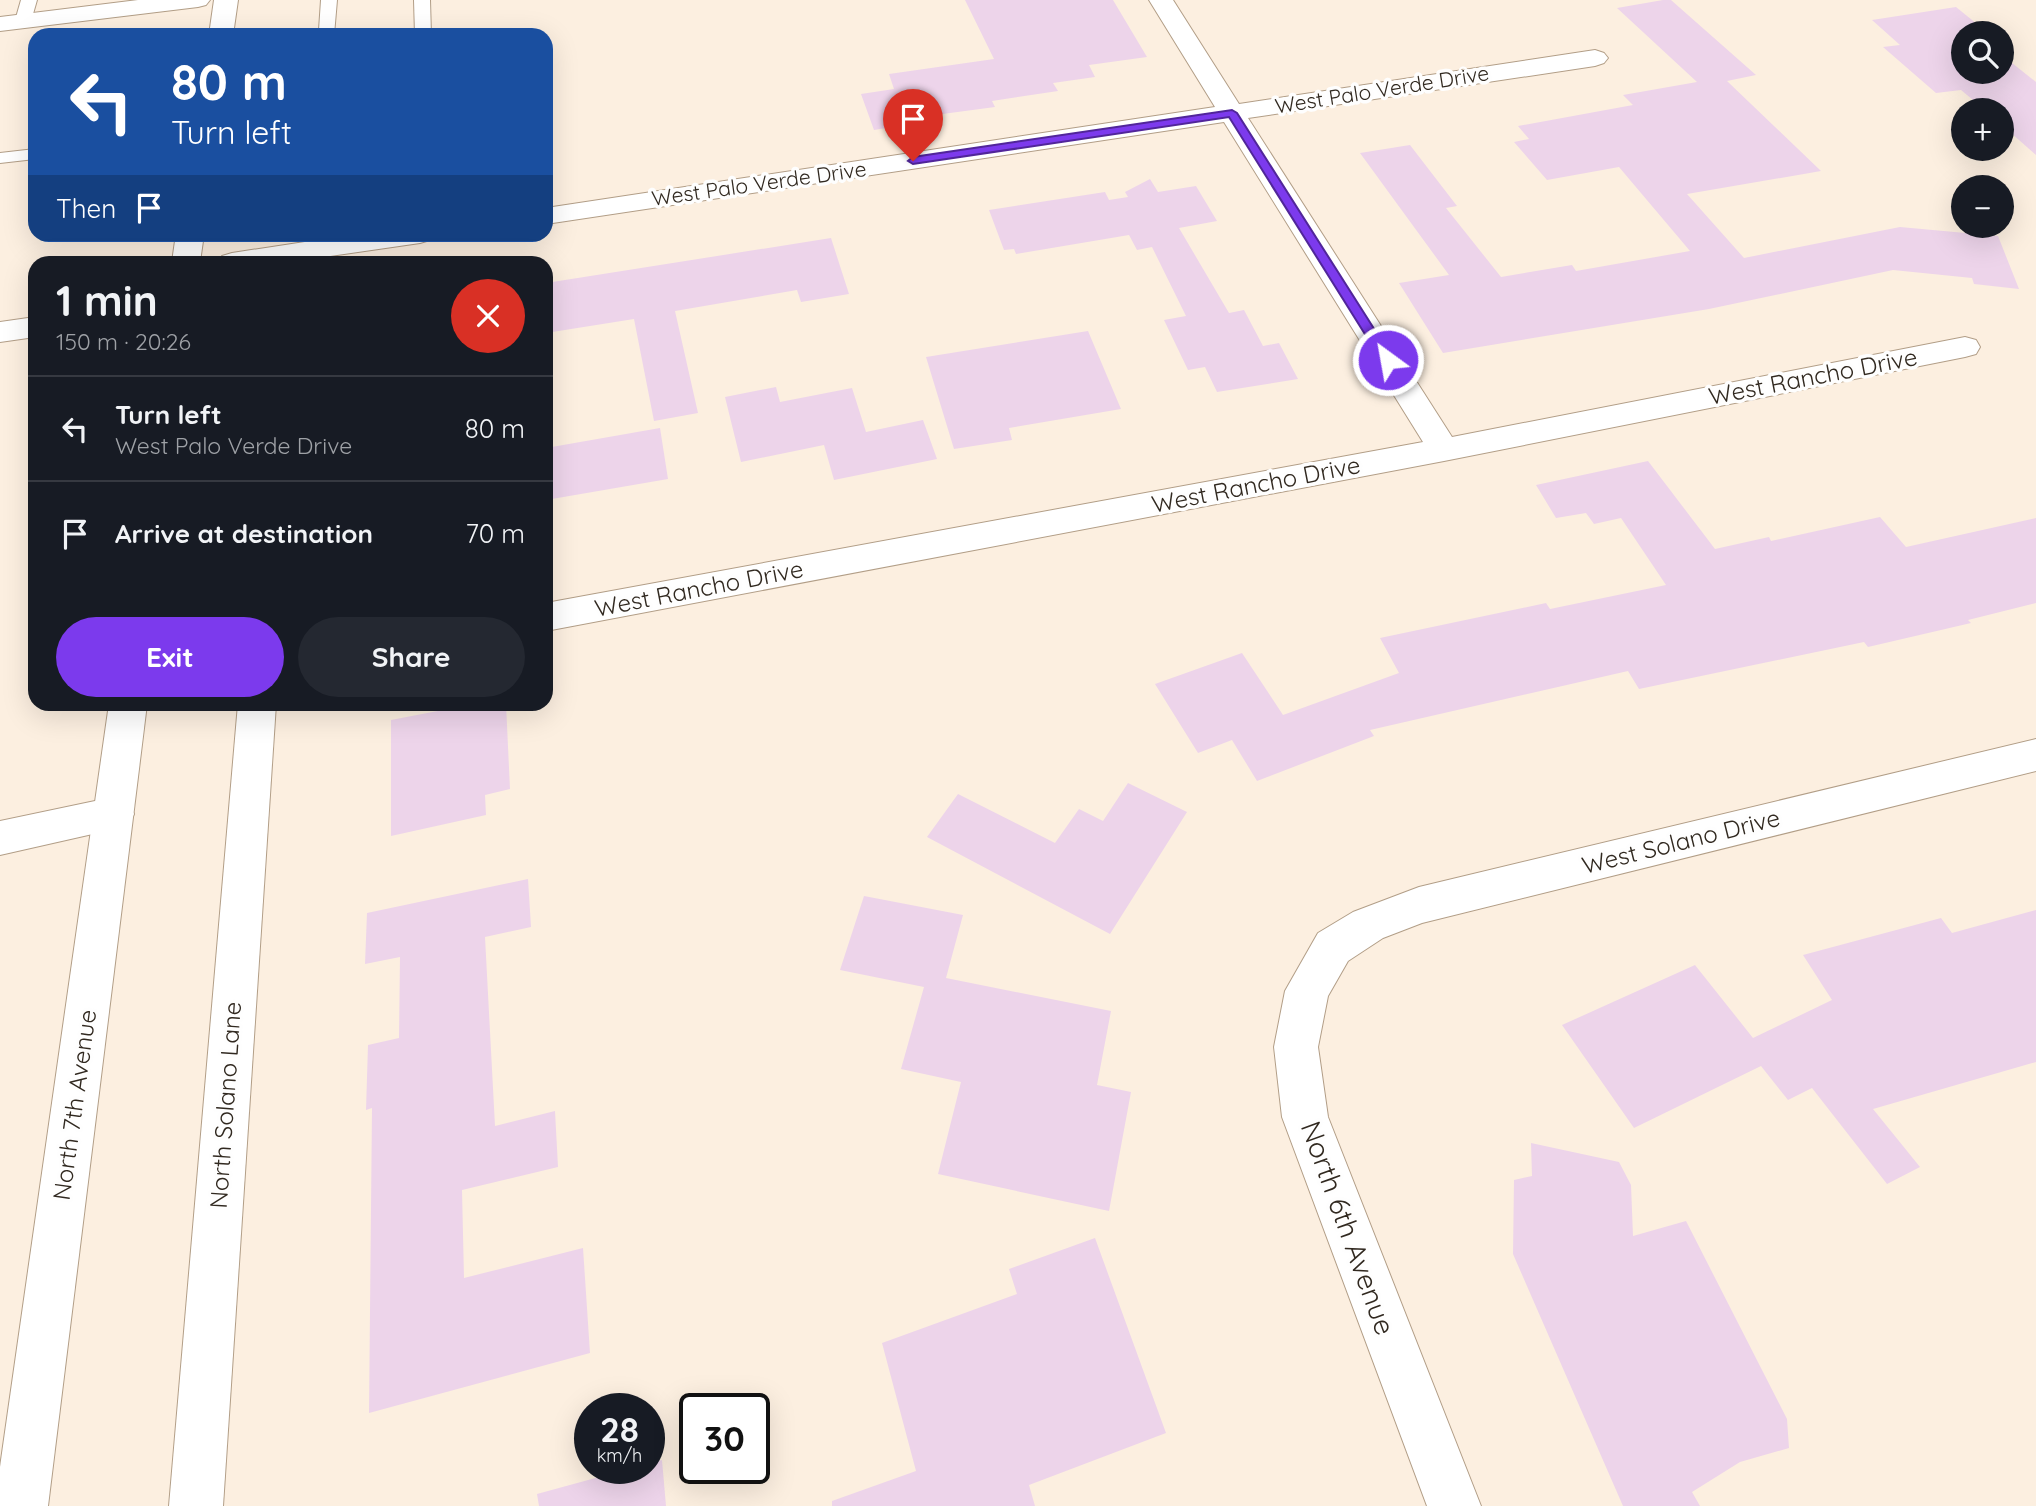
<!DOCTYPE html>
<meta charset="utf-8">
<style>
:root{--surface:#171b24;--page:#242831;--text:#f1f3f6;--muted:#9ea1a6;--line:#363941;--accent:#7c3aed}
body{margin:0;font-family:Quicksand,sans-serif;background:var(--page);color:var(--text);height:100vh;display:flex;flex-direction:column;font-size:26px;white-space:nowrap}
*{box-sizing:border-box;margin:0}
p{font-size:23px;color:var(--muted)}
.icon{flex:none;width:38px;height:38px;fill:none;stroke:currentColor;stroke-width:2;stroke-linecap:round;stroke-linejoin:round}
.map{position:relative;flex:1;overflow:hidden}
.drawer{position:absolute;left:28px;top:256px;width:525px;height:455px;display:flex;flex-direction:column;background:var(--surface);border-radius:21px;box-shadow:0 7px 28px #0002}
.drawer>*{flex:none}
.banner{position:absolute;left:28px;top:28px;width:525px;height:214px;border-radius:21px;box-shadow:0 7px 28px #0002;background:#1a4fa0;color:#fff;overflow:hidden}
.buttons{position:absolute;left:1951px;top:21px;display:grid;gap:14px}
.buttons a{display:grid;place-items:center;width:63px;height:63px;border-radius:50%;background:var(--surface);box-shadow:0 7px 28px #0002;font-size:35px}
.speed{position:absolute;left:574px;top:1393px;display:flex;gap:14px;font-size:35px;font-weight:700;text-align:center}
.speed>*{display:grid;place-content:center;width:91px;height:91px;border-radius:50%;background:var(--surface);box-shadow:0 7px 28px #0002;line-height:1}
.speed small{font-size:18px;font-weight:400}
.speed .limit{border:4px solid #111;border-radius:10px;background:#fff;color:#111}
.pin{position:absolute;display:grid;place-items:center;width:60px;height:60px;color:#fff;margin:-72px -30px;border-radius:50% 50% 50% 0;rotate:-45deg;box-shadow:0 0 7px #0007}
.pin .icon{rotate:45deg}
.me{position:absolute;width:77px;margin:-38px;rotate:328deg;stroke-linejoin:round;filter:drop-shadow(0 0 5px #0008)}
.turn{display:flex;align-items:center;gap:24px;height:147px;padding:0 28px;font-size:32px}
.turn .icon{width:91px;height:91px;stroke-width:2.5}
.turn b{display:block;font-size:49px;line-height:60px}
.then{display:flex;align-items:center;height:66px;padding:0 28px;background:#0003;gap:14px;font-size:26px}
.round{display:grid;place-items:center;flex:none;width:74px;height:74px;border-radius:37px;background:var(--page)}
.summary{display:flex;align-items:center;justify-content:space-between;height:119px;padding:0 28px}
h1{font-size:42px;font-weight:700;line-height:52px}
.button{display:flex;gap:14px;margin-top:auto;padding:14px 28px}
.button a{flex:1;height:80px;border-radius:42px;background:var(--accent);color:#fff;font-size:28px;font-weight:700;line-height:80px;text-align:center}
.button a+a{background:var(--page);color:var(--text)}
ul{padding:0;list-style:none}
li{display:flex;align-items:center;gap:21px;height:105px;padding:0 28px;border-top:2px solid var(--line)}
li div{flex:1}
li b{display:block;font-size:26px}
li em{font-style:normal}
.map>svg:first-child{display:block}
.building{fill:#edd4ea}
.lines{fill:none;stroke-linecap:round;stroke-linejoin:round}
.service-casing{stroke:#b29e87;stroke-width:2}
.minor-casing{stroke:#b29e87;stroke-width:2}
.secondary-casing{stroke:#b29e87;stroke-width:2}
.service{fill:#fff;fill-rule:evenodd}
.minor{fill:#fff;fill-rule:evenodd}
.secondary{fill:#fff;fill-rule:evenodd}
.route{fill:#7c3aed;stroke:#51269a;stroke-width:2}
.labels{text-anchor:middle;stroke-width:7;stroke-linejoin:round;paint-order:stroke}
.far-street-label{font-size:21px;fill:#312920;stroke:#fefefe}
.street-label{font-size:24px;fill:#312920;stroke:#fefefe}
.near-street-label{font-size:28px;fill:#312920;stroke:#fefefe}
</style>
<div class="map">
<svg width="2036" height="1506" viewBox="0 0 2036 1506">
<rect width="100%" height="100%" fill="#fcefe0"/>
<g class="building">
<polygon points="965,0 1113,0 1147,57 1089,65 1095,77 1053,83 1058,91 992,101 995,107 920,117 922,122 874,130 861,94 894,89 889,74 994,59"/>
<polygon points="1663,0 1671,0 1756,75 1727,81 1821,171 1687,194 1744,258 1900,227 1998,236 2019,289 1974,284 1972,278 1893,270 1709,309 1443,353 1399,283 1449,275 1360,153 1410,145 1457,206 1446,208 1501,277 1572,265 1576,271 1690,251 1619,167 1547,180 1514,142 1529,139 1518,126 1633,105 1623,95 1697,82 1617,8"/>
<polygon points="1956,7 1988,33 1964,33 1964,72 2002,72 2002,55 2036,82 2036,155 2002,125 2002,110 1985,110 1961,90 1936,93 1883,47 1900,45 1872,20"/>
<polygon points="1150,179 1158,192 1196,186 1217,221 1179,228 1229,313 1244,310 1263,346 1279,343 1298,379 1217,392 1205,367 1188,370 1164,320 1186,316 1152,247 1137,250 1129,235 1016,254 1014,249 1004,250 989,210 1105,192 1109,200 1128,197 1125,192"/>
<polygon points="831,238 849,294 801,302 797,290 675,311 698,413 654,421 634,319 546,333 546,283"/>
<polygon points="1088,331 1121,409 1009,428 1012,440 954,449 926,357"/>
<polygon points="776,387 780,402 852,388 866,432 923,420 937,459 834,480 824,445 741,462 725,397"/>
<polygon points="660,428 668,479 546,500 546,448"/>
<polygon points="1648,461 1715,549 1769,537 1771,541 1880,517 1906,547 2036,518 2036,603 1968,620 1971,623 1868,647 1864,642 1639,689 1628,671 1370,730 1374,736 1257,781 1232,740 1198,753 1155,684 1242,653 1283,715 1399,673 1380,638 1546,603 1550,609 1666,585 1621,518 1594,524 1586,513 1556,518 1536,485"/>
<polygon points="474,704 506,704 510,789 485,795 486,815 391,836 391,720"/>
<polygon points="1128,783 1187,812 1110,934 927,837 958,794 1055,843 1079,809 1103,821"/>
<polygon points="528,879 531,927 485,937 495,1126 555,1111 558,1167 462,1190 464,1278 583,1248 590,1353 369,1413 372,1108 366,1110 368,1045 399,1038 400,957 365,964 367,913"/>
<polygon points="864,896 963,915 946,978 1111,1011 1097,1085 1131,1092 1109,1211 938,1174 961,1082 901,1069 924,987 840,970"/>
<polygon points="2036,910 2036,1062 1873,1109 1920,1167 1887,1184 1812,1088 1788,1100 1761,1066 1634,1128 1562,1025 1695,965 1753,1038 1832,1000 1803,955 1941,918 1952,933"/>
<polygon points="1531,1143 1619,1162 1631,1185 1633,1236 1686,1221 1787,1419 1789,1448 1740,1462 1692,1492 1700,1506 1623,1506 1513,1254 1514,1180 1532,1176"/>
<polygon points="1095,1238 1166,1433 1029,1485 1035,1506 832,1506 832,1501 916,1471 882,1343 1017,1294 1009,1269"/>
<polygon points="662,1460 666,1506 539,1506 537,1494 632,1468 649,1468 649,1464"/>
</g>
<g class="lines">
<defs>
<g id="service">
<polygon points="21,0 37,0 31,21 23,26 15,21"/>
<polygon points="321,0 337,0 334,35 309,35 319,30"/>
<polygon points="414,0 430,0 431,35 415,35"/>
<polygon points="35,149 35,159 0,163 0,153"/>
</g>
<g id="minor">
<polygon points="1149,0 1173,0 1239,104 1595,50 1604,53 1608,58 1604,63 1595,66 1248,118 1452,437 1965,337 1976,340 1980,347 1976,354 1965,357 1444,461 546,631 546,603 1423,442 1224,122 546,224 546,208 1215,107"/>
<polygon points="357,234 434,234 430,240 420,243 289,262 218,262 222,256 232,253"/>
<polygon points="35,317 35,337 0,342 0,322"/>
<polygon points="238,704 276,704 223,1506 169,1506"/>
<polygon points="2036,739 2036,771 1422,923 1383,938 1348,961 1328,996 1318,1047 1328,1117 1481,1506 1427,1506 1282,1117 1274,1047 1285,991 1318,933 1353,912 1419,887"/>
<polygon points="114,797 128,802 134,814 128,826 0,855 0,821"/>
</g>
<g id="secondary">
<polygon points="138,0 210,0 206,5 198,7 0,31 0,17"/>
<polygon points="214,0 238,0 233,35 209,35"/>
<polygon points="176,234 204,234 200,262 172,262"/>
<polygon points="109,704 147,704 48,1506 0,1506 0,1467"/>
</g>
</defs>
<use href="#service" class="service-casing"/>
<use href="#minor" class="minor-casing"/>
<use href="#secondary" class="secondary-casing"/>
<use href="#service" class="service"/>
<use href="#minor" class="minor"/>
<use href="#secondary" class="secondary"/>
</g>
<polygon class="route" points="1232,110 1237,113 1392,357 1392,363 1383,363 1229,117 913,164 908,161 913,157"/>
<g class="labels">
<g class="far-street-label">
<text transform="translate(1382 90) rotate(-9)" y="7">West Palo Verde Drive</text>
<text transform="translate(759 184) rotate(-8)" y="7">West Palo Verde Drive</text>
</g>
<g class="street-label">
<text transform="translate(1813 377) rotate(-11)" y="8">West Rancho Drive</text>
<text transform="translate(1256 485) rotate(-11)" y="8">West Rancho Drive</text>
<text transform="translate(699 589) rotate(-11)" y="8">West Rancho Drive</text>
<text transform="translate(1681 842) rotate(-14)" y="8">West Solano Drive</text>
<text transform="translate(75 1105) rotate(-82)" y="8">North 7th Avenue</text>
<text transform="translate(226 1105) rotate(-86)" y="8">North Solano Lane</text>
</g>
<g class="near-street-label">
<text transform="translate(1348 1228) rotate(70)" y="10">North 6th Avenue</text>
</g>
</g>
</svg>
<div class="buttons">
<a><svg class="icon" aria-label="search" viewBox="0 0 24 24"><circle cx="10" cy="10" r="6"/><path d="M15 15l6 6"/></svg></a>
<a>+</a>
<a>−</a>
</div>
<div class="speed"><div>28<small>km/h</small></div><div class="limit">30</div></div>
<div class="pin" style="left:913px;top:161px;background:#d93025"><svg class="icon" aria-label="arrive" viewBox="0 0 24 24"><path d="M6 21V4h12l-3 4 3 4H6"/></svg></div>
<svg class="me" style="left:1388px;top:360px" viewBox="-20 -20 40 40"><circle r="17" fill="#7c3aed" stroke="#fff" stroke-width="3"/><path d="M0-11L8 9 0 5-8 9z" fill="#fff"/></svg>
<div class="banner">
<div class="turn"><svg class="icon" aria-label="left" viewBox="0 0 24 24"><path d="M17 20v-9H6M10 6l-5 5 5 5"/></svg><div><b>80 m</b>Turn left</div></div>
<div class="then">Then<svg class="icon" aria-label="arrive" viewBox="0 0 24 24"><path d="M6 21V4h12l-3 4 3 4H6"/></svg></div>
</div>
<section class="drawer">
<div class="summary"><div><h1>1 min</h1><p>150 m · 20:26</p></div><a class="round" style="background:#d93025;color:#fff"><svg class="icon" aria-label="close" viewBox="0 0 24 24"><path d="M6 6l12 12M18 6L6 18"/></svg></a></div>
<ul>
<li><svg class="icon" aria-label="left" viewBox="0 0 24 24"><path d="M17 20v-9H6M10 6l-5 5 5 5"/></svg><div><b>Turn left</b><p>West Palo Verde Drive</p></div><em>80 m</em></li>
<li><svg class="icon" aria-label="arrive" viewBox="0 0 24 24"><path d="M6 21V4h12l-3 4 3 4H6"/></svg><div><b>Arrive at destination</b></div><em>70 m</em></li>
</ul>
<div class="button"><a>Exit</a><a>Share</a></div>
</section>
</div>
